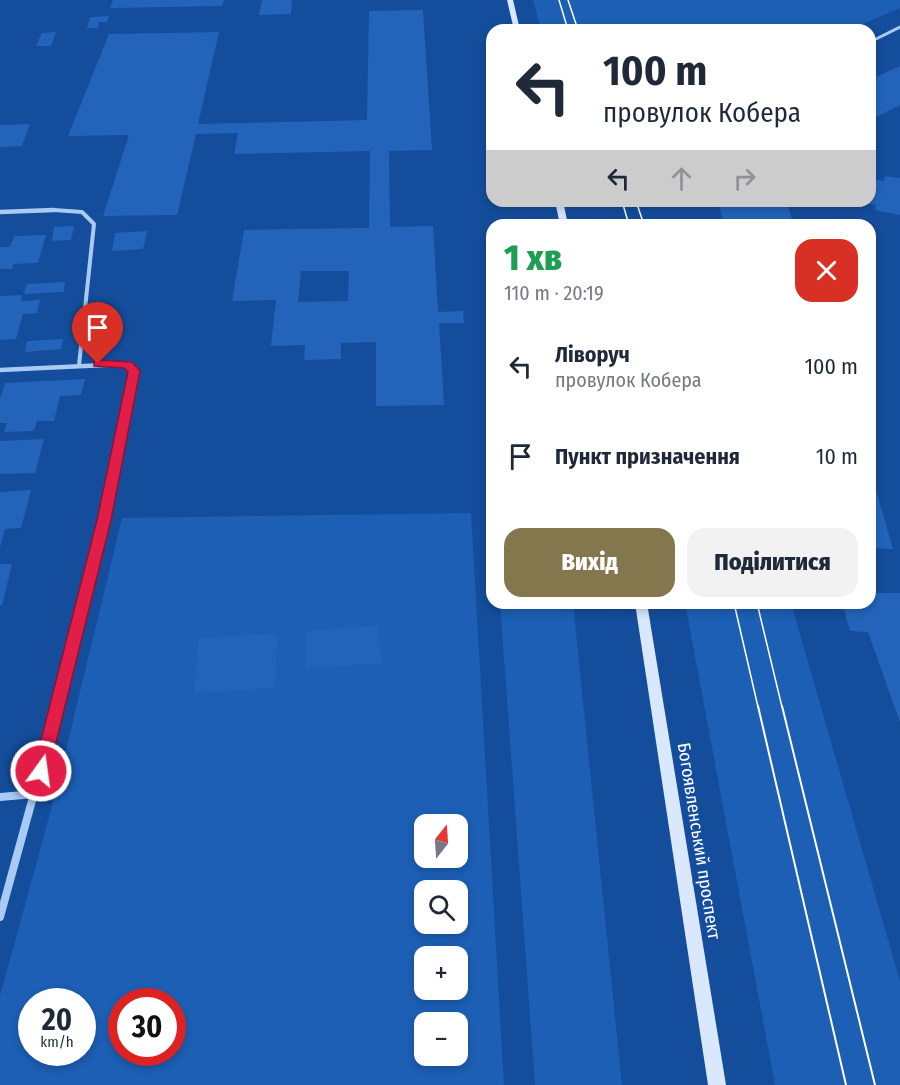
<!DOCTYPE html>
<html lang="uk">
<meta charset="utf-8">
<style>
:root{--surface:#fff;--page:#f2f2f3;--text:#1f2937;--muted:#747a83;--accent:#84774e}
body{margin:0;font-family:"Fira Sans Condensed",sans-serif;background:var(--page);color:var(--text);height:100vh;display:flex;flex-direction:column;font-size:22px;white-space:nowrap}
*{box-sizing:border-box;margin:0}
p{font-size:20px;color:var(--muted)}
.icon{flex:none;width:33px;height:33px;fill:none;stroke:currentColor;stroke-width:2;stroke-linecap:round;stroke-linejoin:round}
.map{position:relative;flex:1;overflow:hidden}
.details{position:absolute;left:486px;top:219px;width:390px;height:390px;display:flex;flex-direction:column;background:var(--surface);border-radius:18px;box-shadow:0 3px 9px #0003}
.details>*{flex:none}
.banner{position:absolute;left:486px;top:24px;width:390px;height:183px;border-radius:18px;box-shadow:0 3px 9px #0003;background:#fff;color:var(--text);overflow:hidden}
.needle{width:39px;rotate:17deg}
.fabs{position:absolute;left:414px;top:814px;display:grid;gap:12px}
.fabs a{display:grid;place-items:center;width:54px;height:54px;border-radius:12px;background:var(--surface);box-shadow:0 3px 9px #0003;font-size:30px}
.speed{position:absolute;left:18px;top:988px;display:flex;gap:12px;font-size:30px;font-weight:700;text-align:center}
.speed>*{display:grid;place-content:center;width:78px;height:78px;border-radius:50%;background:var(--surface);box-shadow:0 3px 9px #0003;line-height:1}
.speed small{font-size:15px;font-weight:400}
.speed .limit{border:9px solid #d22;background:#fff;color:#111}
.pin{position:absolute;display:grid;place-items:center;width:51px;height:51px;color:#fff;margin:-62px -26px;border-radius:50% 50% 50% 0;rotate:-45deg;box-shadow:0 0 6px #0007}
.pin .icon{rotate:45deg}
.me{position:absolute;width:66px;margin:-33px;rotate:14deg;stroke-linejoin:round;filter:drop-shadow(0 0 4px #0008)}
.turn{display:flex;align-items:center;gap:21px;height:126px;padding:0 18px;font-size:27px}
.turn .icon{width:78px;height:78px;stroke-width:2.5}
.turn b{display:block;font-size:42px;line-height:51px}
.lanes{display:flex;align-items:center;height:57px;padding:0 18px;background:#0003;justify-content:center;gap:30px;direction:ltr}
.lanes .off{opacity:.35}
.round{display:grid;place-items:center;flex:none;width:63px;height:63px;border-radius:18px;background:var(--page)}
.summary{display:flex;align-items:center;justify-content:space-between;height:102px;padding:0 18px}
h1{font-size:36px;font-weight:800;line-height:45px;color:#1e9e55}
.button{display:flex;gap:12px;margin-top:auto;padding:12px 18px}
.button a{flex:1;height:69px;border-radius:18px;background:var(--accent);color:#fff;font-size:24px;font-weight:800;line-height:69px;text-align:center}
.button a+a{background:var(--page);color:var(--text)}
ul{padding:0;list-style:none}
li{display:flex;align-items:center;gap:18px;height:90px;padding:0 18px}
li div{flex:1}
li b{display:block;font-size:22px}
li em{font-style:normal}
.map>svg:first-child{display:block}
.green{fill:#1c5fb5;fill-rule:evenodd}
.building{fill:#2364ba;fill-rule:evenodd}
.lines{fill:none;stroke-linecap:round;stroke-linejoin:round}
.lane-far1{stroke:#a9caf3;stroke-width:3}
.lane{stroke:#a9caf3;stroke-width:4}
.street-far2{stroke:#a9caf3;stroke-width:4.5}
.street-far1{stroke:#a9caf3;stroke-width:6}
.street{stroke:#a9caf3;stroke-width:8}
.secondary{fill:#d9e8fd;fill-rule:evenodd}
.tram-far1{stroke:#fff;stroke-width:1.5}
.tram{stroke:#fff;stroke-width:2}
.route{fill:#e11d48;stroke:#92132f;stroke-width:1.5}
.labels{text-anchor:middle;stroke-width:6;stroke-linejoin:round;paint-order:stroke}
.near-street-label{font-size:18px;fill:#fff;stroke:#144d9b}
</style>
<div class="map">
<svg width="900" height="1085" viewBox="0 0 900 1085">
<rect width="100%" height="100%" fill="#144d9b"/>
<g class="green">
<polygon points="533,0 900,0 900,8 849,30 541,30"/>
<path d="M471,513l33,572h-504v-89l55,-201 67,-277zM424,825h34v33h-34zM424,891h34v33h-34zM424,957h34v33h-34zM32,1002h50v51h-50zM122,1002h50v51h-50zM424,1023h34v33h-34z"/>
<polygon points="500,603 573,603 622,1085 535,1085"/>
<polygon points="685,603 791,603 900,981 900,1085 775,1085"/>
</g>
<g class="building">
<polygon points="113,0 224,0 222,6 110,8"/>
<polygon points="262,0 292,0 291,14 259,15"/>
<path d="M423,10l9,140 -43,1 1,76 43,-1 5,86 25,-1 1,12h-25l5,82 -68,1v-64l-35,1v16l-37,1 1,-15 -34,1 5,-46 -44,1 12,-71 125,-2 1,-77 -136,3 4,-21 -42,1 -19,81 -74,1 26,-81 -61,1 41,-102 110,-2 -21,92 169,-4 2,-109zM301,271h48l-1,30 -50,1z"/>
<polygon points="109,16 107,22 99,22 98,28 87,28 90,17"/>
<polygon points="56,32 51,46 36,46 42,33"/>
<polygon points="900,66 900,105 870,120 870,80"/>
<polygon points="30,124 22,146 0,147 0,125"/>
<polygon points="885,176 900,178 900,215 875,210 876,205 859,202 870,201 870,179 884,181"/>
<polygon points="718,201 786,201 794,225 724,225"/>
<polygon points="74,226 71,240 52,241 54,227"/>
<polygon points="147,231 143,249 112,251 115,233"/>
<polygon points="46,235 38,263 13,264 12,269 0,269 0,247 10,247 14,236"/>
<polygon points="65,282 64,292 24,294 27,284"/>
<polygon points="22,295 21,301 40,300 37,313 23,314 16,339 0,340 0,296"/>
<polygon points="63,339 61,349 25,352 27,341"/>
<polygon points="85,379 81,395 60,396 54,421 37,421 34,431 4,432 7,423 0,423 0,399 5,383"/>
<polygon points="44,439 35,473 0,474 0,441"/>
<polygon points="870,473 871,473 893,549 870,548"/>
<polygon points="31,490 21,528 5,529 0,547 0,492"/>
<polygon points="0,564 12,564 2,605 0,605"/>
<polygon points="870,593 900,593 900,722 868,632 850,631 842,603 870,603"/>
<polygon points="378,625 382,663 306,669 305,631"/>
<polygon points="277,633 275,688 194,693 199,638"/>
</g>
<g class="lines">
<polyline class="lane-far1" points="870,42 900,27"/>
<polyline class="lane" points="54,210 82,212 94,224 79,365"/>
<g class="street-far2">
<polyline points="0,212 54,210"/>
<polyline points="0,370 127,364 134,371 126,411"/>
</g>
<polyline class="street-far1" points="57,707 126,410"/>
<g class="street">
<polyline points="0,797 35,794"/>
<polyline points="0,917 58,706"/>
</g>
<g class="secondary">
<polygon points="507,0 513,0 520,30 514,30"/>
<polygon points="555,201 563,201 568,225 560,225"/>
<polygon points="635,603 647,603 726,1085 708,1085"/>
</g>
<g class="tram-far1">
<polyline points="559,0 568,30"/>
<polyline points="568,0 578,30"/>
<polyline points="622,201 629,225"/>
<polyline points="636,201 644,225"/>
<polyline points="734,603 758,707"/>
<polyline points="757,603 782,707"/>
</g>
<g class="tram">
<polyline points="758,706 846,1085"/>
<polyline points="782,706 875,1085"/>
</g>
</g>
<polygon class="route" points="98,360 132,362 140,371 111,520 49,771 47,776 41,778 35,776 33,771 97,520 128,372 124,368 94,366 94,361"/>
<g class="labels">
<g class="near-street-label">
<text transform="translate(699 841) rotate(81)" y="6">Богоявленський проспект</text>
</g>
</g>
</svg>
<div class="fabs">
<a><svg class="needle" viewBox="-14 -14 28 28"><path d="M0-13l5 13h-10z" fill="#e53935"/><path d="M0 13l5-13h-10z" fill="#747a83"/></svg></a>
<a><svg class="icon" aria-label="search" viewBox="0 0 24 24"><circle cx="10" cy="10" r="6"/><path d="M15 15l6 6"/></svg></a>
<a>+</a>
<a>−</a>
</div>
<div class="speed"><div>20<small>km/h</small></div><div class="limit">30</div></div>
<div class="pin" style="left:98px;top:364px;background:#d93025"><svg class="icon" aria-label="arrive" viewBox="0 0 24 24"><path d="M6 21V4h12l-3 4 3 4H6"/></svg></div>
<svg class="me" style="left:41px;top:771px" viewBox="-20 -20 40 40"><circle r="17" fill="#e11d48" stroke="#fff" stroke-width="3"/><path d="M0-11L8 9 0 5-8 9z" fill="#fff"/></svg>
<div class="banner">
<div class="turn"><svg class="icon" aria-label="left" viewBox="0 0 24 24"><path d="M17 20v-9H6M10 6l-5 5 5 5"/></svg><div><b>100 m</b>провулок Кобера</div></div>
<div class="lanes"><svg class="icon" aria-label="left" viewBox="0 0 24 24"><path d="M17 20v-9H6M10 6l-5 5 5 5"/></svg><svg class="icon off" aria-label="ahead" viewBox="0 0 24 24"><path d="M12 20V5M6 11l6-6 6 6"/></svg><svg class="icon off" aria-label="right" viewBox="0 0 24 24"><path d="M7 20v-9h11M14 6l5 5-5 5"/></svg></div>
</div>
<section class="details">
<div class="summary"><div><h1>1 хв</h1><p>110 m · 20:19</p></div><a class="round" style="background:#d93025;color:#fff"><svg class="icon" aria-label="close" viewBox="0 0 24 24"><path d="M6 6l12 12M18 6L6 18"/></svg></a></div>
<ul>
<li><svg class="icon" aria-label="left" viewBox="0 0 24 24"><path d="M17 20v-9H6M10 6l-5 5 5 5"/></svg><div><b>Ліворуч</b><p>провулок Кобера</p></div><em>100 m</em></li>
<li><svg class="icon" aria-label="arrive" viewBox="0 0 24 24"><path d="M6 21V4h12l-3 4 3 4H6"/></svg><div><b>Пункт призначення</b></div><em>10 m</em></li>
</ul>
<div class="button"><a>Вихід</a><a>Поділитися</a></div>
</section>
</div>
